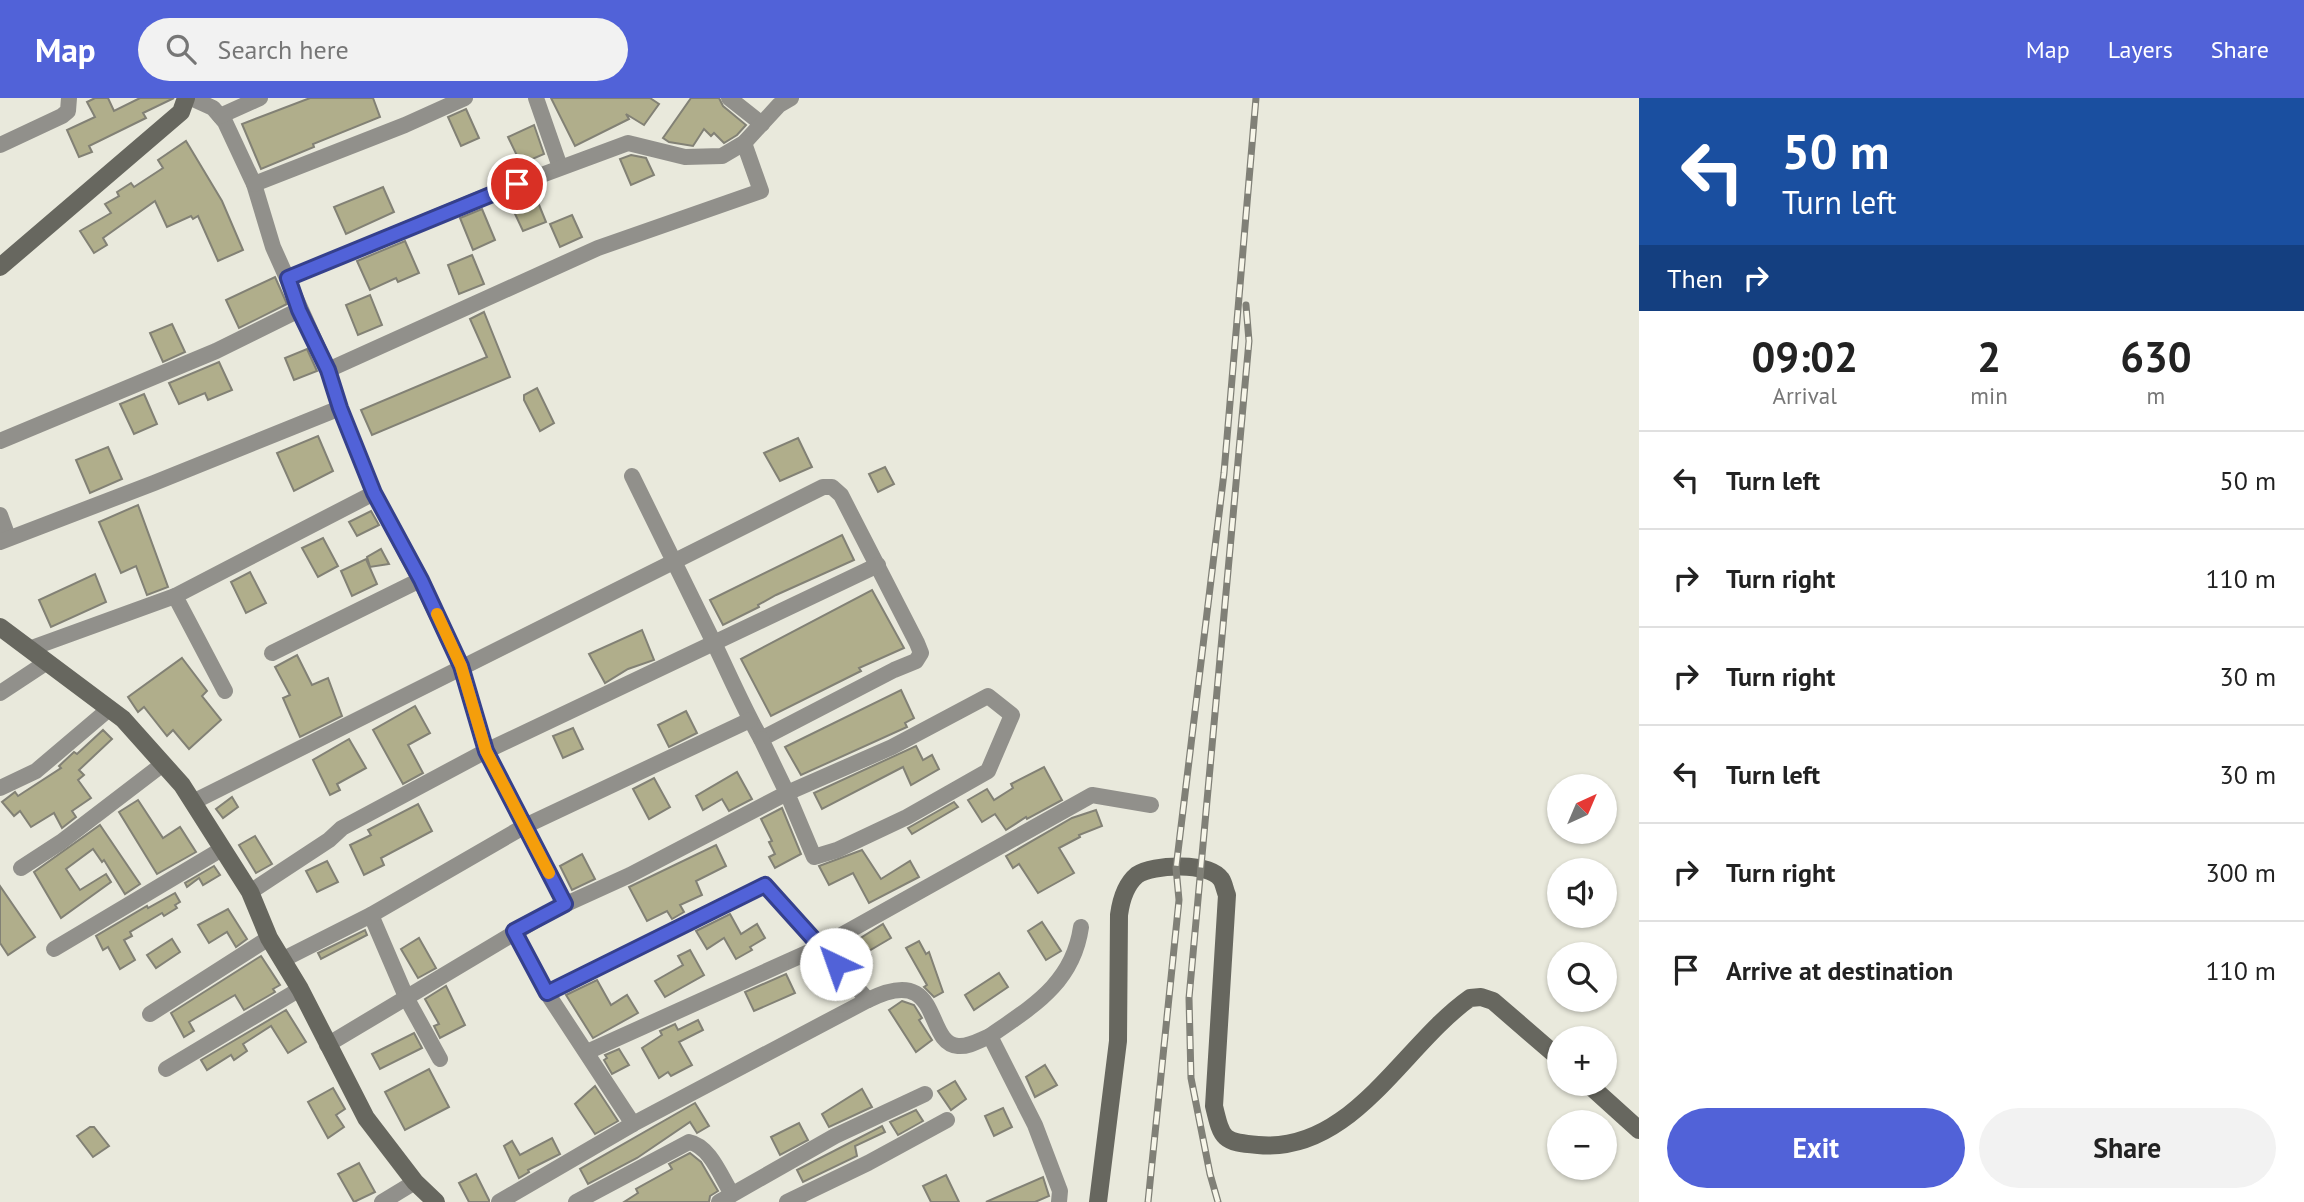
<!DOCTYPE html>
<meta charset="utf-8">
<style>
:root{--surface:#fff;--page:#f2f2f2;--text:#222;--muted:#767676;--line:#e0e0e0;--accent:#5162d8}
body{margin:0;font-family:"PT Sans",sans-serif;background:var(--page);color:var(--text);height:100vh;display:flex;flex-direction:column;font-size:26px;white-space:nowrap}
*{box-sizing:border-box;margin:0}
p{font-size:23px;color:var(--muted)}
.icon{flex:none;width:38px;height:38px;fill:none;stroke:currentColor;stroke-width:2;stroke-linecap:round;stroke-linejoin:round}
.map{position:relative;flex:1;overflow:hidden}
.side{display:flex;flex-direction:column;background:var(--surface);width:665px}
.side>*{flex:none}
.top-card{background:#1a4fa0;color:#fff;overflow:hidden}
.needle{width:46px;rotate:44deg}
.controls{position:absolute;left:1547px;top:676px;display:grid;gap:14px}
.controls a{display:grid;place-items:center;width:70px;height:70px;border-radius:50%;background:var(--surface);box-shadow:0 2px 5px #0004;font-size:35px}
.pin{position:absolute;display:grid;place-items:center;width:60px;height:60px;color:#fff;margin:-30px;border:4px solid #fff;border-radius:50%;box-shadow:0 2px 7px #0007}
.me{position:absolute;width:77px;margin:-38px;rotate:318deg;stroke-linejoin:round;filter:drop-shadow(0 0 5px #0008)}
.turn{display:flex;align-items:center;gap:24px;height:147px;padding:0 28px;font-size:32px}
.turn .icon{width:91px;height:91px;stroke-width:2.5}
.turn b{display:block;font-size:49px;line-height:60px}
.then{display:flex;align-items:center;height:66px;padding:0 28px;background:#0003;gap:14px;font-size:26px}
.eta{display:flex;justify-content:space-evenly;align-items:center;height:119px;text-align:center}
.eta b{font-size:42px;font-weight:700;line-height:49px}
.primary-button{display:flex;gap:14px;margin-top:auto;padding:14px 28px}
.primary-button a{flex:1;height:80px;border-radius:42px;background:var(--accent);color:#fff;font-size:28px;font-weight:700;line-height:80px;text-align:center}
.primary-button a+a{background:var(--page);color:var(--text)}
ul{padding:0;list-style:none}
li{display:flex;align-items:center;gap:21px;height:98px;padding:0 28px;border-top:2px solid var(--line)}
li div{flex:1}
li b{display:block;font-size:26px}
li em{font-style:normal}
header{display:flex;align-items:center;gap:42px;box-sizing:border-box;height:98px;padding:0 35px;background:var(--accent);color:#fff}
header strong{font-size:33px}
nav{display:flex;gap:38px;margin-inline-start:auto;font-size:24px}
.search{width:490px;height:63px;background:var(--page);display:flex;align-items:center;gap:18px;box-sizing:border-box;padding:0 24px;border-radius:38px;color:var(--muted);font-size:26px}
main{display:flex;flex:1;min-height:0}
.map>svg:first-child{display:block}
.building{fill:#b0ae8b;stroke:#828175;stroke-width:2}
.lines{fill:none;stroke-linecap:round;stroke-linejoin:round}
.street{stroke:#91908b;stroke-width:16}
.secondary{stroke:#67675f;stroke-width:18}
.rail-casing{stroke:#808077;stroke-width:7}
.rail{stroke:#f7f6e9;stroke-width:4.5;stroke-dasharray:13;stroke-linecap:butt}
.route-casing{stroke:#35408c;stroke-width:18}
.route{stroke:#5162d8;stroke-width:12}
.slow{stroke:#f59e0b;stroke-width:12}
</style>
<header>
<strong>Map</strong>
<div class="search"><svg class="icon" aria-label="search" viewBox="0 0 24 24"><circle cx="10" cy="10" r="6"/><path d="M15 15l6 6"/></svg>Search here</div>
<nav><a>Map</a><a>Layers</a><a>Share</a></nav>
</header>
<main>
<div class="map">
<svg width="1639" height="1104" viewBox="0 0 1639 1104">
<rect width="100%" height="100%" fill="#e9e9dc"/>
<g class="building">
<polygon points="95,0 108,0 114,13 140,0 174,0 143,15 146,20 89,48 92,54 79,59 67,32 95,19 87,4"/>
<polygon points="310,0 373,0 380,19 313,46 314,49 261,71 242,26"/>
<polygon points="551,0 650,0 659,6 644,27 626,16 629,21 575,48"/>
<polygon points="691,0 719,0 723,8 746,27 737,37 724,45 714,35 711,38 704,31 693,48 669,44 663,40"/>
<polygon points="466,11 479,40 461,48 448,19"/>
<polygon points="534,27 544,56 521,66 508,39"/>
<polygon points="186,43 222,103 243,152 218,163 198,118 193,121 191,118 167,129 155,103 103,140 107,147 94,155 80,133 111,115 105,106 119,98 117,94 131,85 134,89 163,70 158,62"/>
<polygon points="631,57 646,60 654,77 631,87 620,61"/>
<polygon points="383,89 394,114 346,136 334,109"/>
<polygon points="533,92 546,124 523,133 508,101"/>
<polygon points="482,111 495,142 473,152 460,120"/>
<polygon points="572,117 582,139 560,149 550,126"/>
<polygon points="405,143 419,175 398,184 396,180 370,192 357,163"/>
<polygon points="472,157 484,186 459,196 448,167"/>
<polygon points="275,179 287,206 239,230 226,202"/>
<polygon points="370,197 382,227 358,237 346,207"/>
<polygon points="484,214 510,279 372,337 361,312 487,259 470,221"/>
<polygon points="172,226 185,254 163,264 150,235"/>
<polygon points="307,251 317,273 294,282 285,260"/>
<polygon points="219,264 232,292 208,302 205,295 179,306 169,285"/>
<polygon points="537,290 554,325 540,333 524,302 524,297"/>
<polygon points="144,296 157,326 134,336 120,306"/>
<polygon points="318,338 333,373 294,393 277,355"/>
<polygon points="798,340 812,369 780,383 764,355"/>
<polygon points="108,349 122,381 90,395 76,362"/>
<polygon points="885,369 894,386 878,394 869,376"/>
<polygon points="138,407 168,489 147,497 136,468 121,475 99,424"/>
<polygon points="371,413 379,427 357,438 349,424"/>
<polygon points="842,437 854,462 776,497 758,507 759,509 723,527 710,502"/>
<polygon points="323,440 338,468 318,479 302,450"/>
<polygon points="381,451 389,466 370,469 367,459"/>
<polygon points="366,461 377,486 352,498 341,473"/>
<polygon points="250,474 266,505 246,515 231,484"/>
<polygon points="95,476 106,504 51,529 39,502"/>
<polygon points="872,492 904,550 859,570 861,573 771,618 741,561"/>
<polygon points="642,532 654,562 628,571 605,585 589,556"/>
<polygon points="297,557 312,587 328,580 342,618 300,639 283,600 290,597 275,569"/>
<polygon points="182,560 207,593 202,598 221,622 189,651 173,632 167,638 144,609 138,614 128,599"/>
<polygon points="901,592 914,620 905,625 907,629 801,677 785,649"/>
<polygon points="415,608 430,635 408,647 423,675 403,686 373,632"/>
<polygon points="686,613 697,635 669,649 658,627"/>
<polygon points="573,630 583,651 563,660 553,638"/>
<polygon points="103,632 112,641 79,672 84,677 78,682 91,700 72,713 76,719 62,730 54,715 31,729 20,713 14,718 2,704 15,694 18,698 61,670 59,668 74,654 77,656"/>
<polygon points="349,641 366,670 337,686 340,692 330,697 313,662"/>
<polygon points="916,648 923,662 932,657 939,671 911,687 903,669 822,711 814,695"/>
<polygon points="1044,669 1062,702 1027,721 1026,719 1006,732 995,716 982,724 968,702 987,691 994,702 1013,690 1011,686"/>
<polygon points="737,674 752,701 729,713 722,701 703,712 696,698"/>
<polygon points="654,680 670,709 649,721 633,691"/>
<polygon points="232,699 238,709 223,720 216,711"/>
<polygon points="138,702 163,740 180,729 196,754 157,776 119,714"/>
<polygon points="954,704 958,709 912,736 908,730"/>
<polygon points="418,706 432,733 381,760 384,767 364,777 350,747 371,737 368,732"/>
<polygon points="782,710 801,756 775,770 769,759 775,756 769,744 772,743 761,721"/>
<polygon points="1096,712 1102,728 1079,737 1080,739 1059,750 1074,775 1038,795 1019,766 1013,770 1006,758 1072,720"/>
<polygon points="100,727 140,786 125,796 104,762 102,764 93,751 66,771 80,792 106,776 111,784 61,820 34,774"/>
<polygon points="255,738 272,766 256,775 239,747"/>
<polygon points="716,747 726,768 696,783 702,797 680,807 684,814 672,821 667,813 647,823 629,789"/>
<polygon points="862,752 881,781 910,763 919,779 869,805 853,775 829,787 819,768"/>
<polygon points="582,756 595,781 572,792 560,768"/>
<polygon points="327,763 338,784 317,794 306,773"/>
<polygon points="214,768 220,777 203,787 199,780 187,789 185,785"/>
<polygon points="0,788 35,839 8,857 0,845"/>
<polygon points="175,795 180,804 175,807 177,810 164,818 162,815 130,834 132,838 124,842 135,862 120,871 108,849 103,852 96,838 147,808 148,810"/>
<polygon points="228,811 247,841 236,849 227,834 209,845 198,827"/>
<polygon points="730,816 741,836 757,826 765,840 750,849 752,852 736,861 724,840 707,851 696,833"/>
<polygon points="1042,824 1061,853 1046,862 1028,833"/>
<polygon points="883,826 891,840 869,853 871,857 856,866 846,849"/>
<polygon points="365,832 367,837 321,861 318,855"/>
<polygon points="419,840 436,870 418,880 401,851"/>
<polygon points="172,841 180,854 156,870 147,857"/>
<polygon points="919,843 926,856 929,854 943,894 934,899 924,889 927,887 906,850"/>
<polygon points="690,852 704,877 665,899 655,883 683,867 678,858"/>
<polygon points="261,858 280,887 273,891 275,894 244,912 235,897 189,924 194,933 184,939 171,915"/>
<polygon points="999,875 1008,889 974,912 965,897"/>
<polygon points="786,876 795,895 754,913 745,894"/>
<polygon points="597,882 611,907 627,897 638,915 593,940 566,897"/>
<polygon points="446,888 465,927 440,940 434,928 439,926 425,901"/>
<polygon points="902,903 914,907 922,920 919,922 932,942 916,954 889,912"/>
<polygon points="286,912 306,944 288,955 271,928 243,946 247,953 234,962 231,957 207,972 201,962"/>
<polygon points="698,922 703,932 679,944 692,967 671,978 668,974 659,980 642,950 662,937 660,933 675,926 678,932"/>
<polygon points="414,935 422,950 380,971 372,956"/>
<polygon points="619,951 629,967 612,976 604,962 607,960 605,957"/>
<polygon points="1045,967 1057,987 1035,999 1026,979"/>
<polygon points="429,971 449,1009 405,1032 385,994"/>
<polygon points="955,983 966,1001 951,1012 938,993"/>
<polygon points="595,988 618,1023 595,1036 575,1006"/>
<polygon points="333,990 345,1011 336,1017 344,1029 328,1040 308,1004"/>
<polygon points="862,991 872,1009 829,1029 822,1016"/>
<polygon points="695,1005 709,1028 697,1035 690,1024 637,1060 588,1086 580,1071"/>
<polygon points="1003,1010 1012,1029 994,1038 985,1018"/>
<polygon points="916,1012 923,1023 898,1037 890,1024"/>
<polygon points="799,1025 808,1042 780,1057 771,1039"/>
<polygon points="882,1028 885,1034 855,1048 857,1058 803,1084 797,1072"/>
<polygon points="90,1029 94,1029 109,1048 93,1059 77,1038"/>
<polygon points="552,1040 560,1056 528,1072 529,1074 519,1080 504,1048 512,1043 520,1057"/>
<polygon points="690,1055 701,1064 718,1093 710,1098 709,1104 624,1104 638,1095 636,1091 672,1071 669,1066"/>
<polygon points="359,1065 375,1094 354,1104 338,1076"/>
<polygon points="476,1076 489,1102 489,1104 469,1104 459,1085"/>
<polygon points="946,1077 959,1104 931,1104 923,1088"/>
<polygon points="1043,1079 1049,1098 1035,1104 986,1104"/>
</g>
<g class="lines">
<g class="street">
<polyline points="191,0 213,10 225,24 254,86 273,149 328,272 340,310 374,395 420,482 461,568 486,653 565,806"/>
<polyline points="536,0 560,69"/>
<polyline points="729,0 762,26"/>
<polyline points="220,18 260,0"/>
<polyline points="0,47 62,18 68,13 69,0"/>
<polyline points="254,86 405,27 465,0"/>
<polyline points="288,180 496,94 628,45 685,59 722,58 744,45 779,7 791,0"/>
<polyline points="328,272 598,150 761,93 744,45"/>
<polyline points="0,343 216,253 299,212"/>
<polyline points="0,417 8,439"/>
<polyline points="0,444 154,385 340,310"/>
<polyline points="29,551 175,498"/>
<polyline points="272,555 420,482"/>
<polyline points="225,593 175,498 374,395"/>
<polyline points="0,595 47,564"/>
<polyline points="0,690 36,673 109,611"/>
<path d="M193,704l630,-315h9l9,8 76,148 4,10 -5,8 -22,9 -133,69c-18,-32 -32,-65 -48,-98 -27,-55 -54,-110 -81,-165"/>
<polyline points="21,770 61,744 163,666"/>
<polyline points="250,794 329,742 342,730 486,653 878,467"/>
<polyline points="371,817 407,901 440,961"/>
<polyline points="514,833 547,895 633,1026"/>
<polyline points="54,851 222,751"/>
<polyline points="282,862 371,817 525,728 750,622"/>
<polyline points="547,895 765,787 820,849 1092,697 1151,707"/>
<path d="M868,902c76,-38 55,43 90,46 11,1 22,-6 32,-10"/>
<polyline points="150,916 269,840"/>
<polyline points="327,947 553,812 630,777 787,695 814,759 837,752 907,719 988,673 1012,617 988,598 892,649 787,695 761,641"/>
<polyline points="166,971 300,891"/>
<polyline points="382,1104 415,1084"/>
<polyline points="499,1104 633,1026 868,902 820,849 587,954"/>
<path d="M576,1104l113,-60c21,4 32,35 43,52"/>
<polyline points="719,1104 835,1038 925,996"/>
<polyline points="787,1104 868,1065 947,1022"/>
<path d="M1059,1104l1,-11 -25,-66 -45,-89c43,-30 83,-53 91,-109"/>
</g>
<g class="secondary">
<polyline points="0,169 181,14 186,0"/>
<polyline points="0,529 123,621 182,687 250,794 269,840 300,891 366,1020 415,1084 436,1104"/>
<polyline points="1587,985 1639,1032"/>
<path d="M1098,1104l20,-161 1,-126c2,-15 6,-30 18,-40 16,-11 72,-13 84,4 3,4 4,12 6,16l-13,211c8,34 9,36 44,39 94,9 145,-100 212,-147l11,-1 12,4 66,57"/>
</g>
<defs>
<g id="rail">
<polyline points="1148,1104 1179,802 1176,770 1224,375 1256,0"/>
<polyline points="1218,1104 1210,1076 1191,980 1189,900 1249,243 1246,207"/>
</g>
</defs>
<use href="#rail" class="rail-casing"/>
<use href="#rail" class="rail"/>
</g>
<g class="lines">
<defs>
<polyline id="route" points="517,86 288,180 299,212 328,272 340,310 374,395 421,482 461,568 486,653 565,806 514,833 547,895 765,787 836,866"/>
</defs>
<use href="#route" class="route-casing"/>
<use href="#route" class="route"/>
<polyline class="slow" points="437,516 461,568 486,653 549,775"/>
</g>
</svg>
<div class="controls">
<a><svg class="needle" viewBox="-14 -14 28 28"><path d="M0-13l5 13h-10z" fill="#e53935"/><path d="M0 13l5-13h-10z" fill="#767676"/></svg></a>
<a><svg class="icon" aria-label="sound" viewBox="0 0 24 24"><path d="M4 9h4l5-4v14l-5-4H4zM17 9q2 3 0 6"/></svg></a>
<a><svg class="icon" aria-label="search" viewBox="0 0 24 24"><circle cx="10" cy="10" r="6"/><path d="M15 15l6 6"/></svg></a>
<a>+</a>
<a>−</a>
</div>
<div class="pin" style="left:517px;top:86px;background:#d93025"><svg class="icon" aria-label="arrive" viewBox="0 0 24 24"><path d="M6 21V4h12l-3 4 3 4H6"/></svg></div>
<svg class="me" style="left:836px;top:866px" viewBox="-20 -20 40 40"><circle r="19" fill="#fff"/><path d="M0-13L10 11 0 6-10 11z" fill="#5162d8"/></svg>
</div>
<section class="side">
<div class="top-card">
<div class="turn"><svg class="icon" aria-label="left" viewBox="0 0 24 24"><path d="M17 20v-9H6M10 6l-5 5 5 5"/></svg><div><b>50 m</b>Turn left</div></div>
<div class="then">Then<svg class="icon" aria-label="right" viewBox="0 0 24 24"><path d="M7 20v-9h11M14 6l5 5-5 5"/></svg></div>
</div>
<div class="eta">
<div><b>09:02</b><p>Arrival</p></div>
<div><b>2</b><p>min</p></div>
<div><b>630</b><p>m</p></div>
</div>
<ul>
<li><svg class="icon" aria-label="left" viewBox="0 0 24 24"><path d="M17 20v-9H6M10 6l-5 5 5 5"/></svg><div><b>Turn left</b></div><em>50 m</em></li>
<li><svg class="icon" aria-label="right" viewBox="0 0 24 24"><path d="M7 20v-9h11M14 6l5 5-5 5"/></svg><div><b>Turn right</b></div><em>110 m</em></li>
<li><svg class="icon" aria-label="right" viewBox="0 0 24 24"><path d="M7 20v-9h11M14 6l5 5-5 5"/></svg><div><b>Turn right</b></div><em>30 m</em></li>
<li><svg class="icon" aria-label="left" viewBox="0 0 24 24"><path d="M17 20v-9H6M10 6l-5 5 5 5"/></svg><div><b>Turn left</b></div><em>30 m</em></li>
<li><svg class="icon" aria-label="right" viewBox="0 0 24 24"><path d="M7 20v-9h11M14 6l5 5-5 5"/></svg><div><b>Turn right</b></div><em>300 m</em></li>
<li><svg class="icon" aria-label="arrive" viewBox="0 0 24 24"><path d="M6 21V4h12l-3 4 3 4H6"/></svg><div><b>Arrive at destination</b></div><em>110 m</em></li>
</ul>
<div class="primary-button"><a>Exit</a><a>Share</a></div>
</section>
</main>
